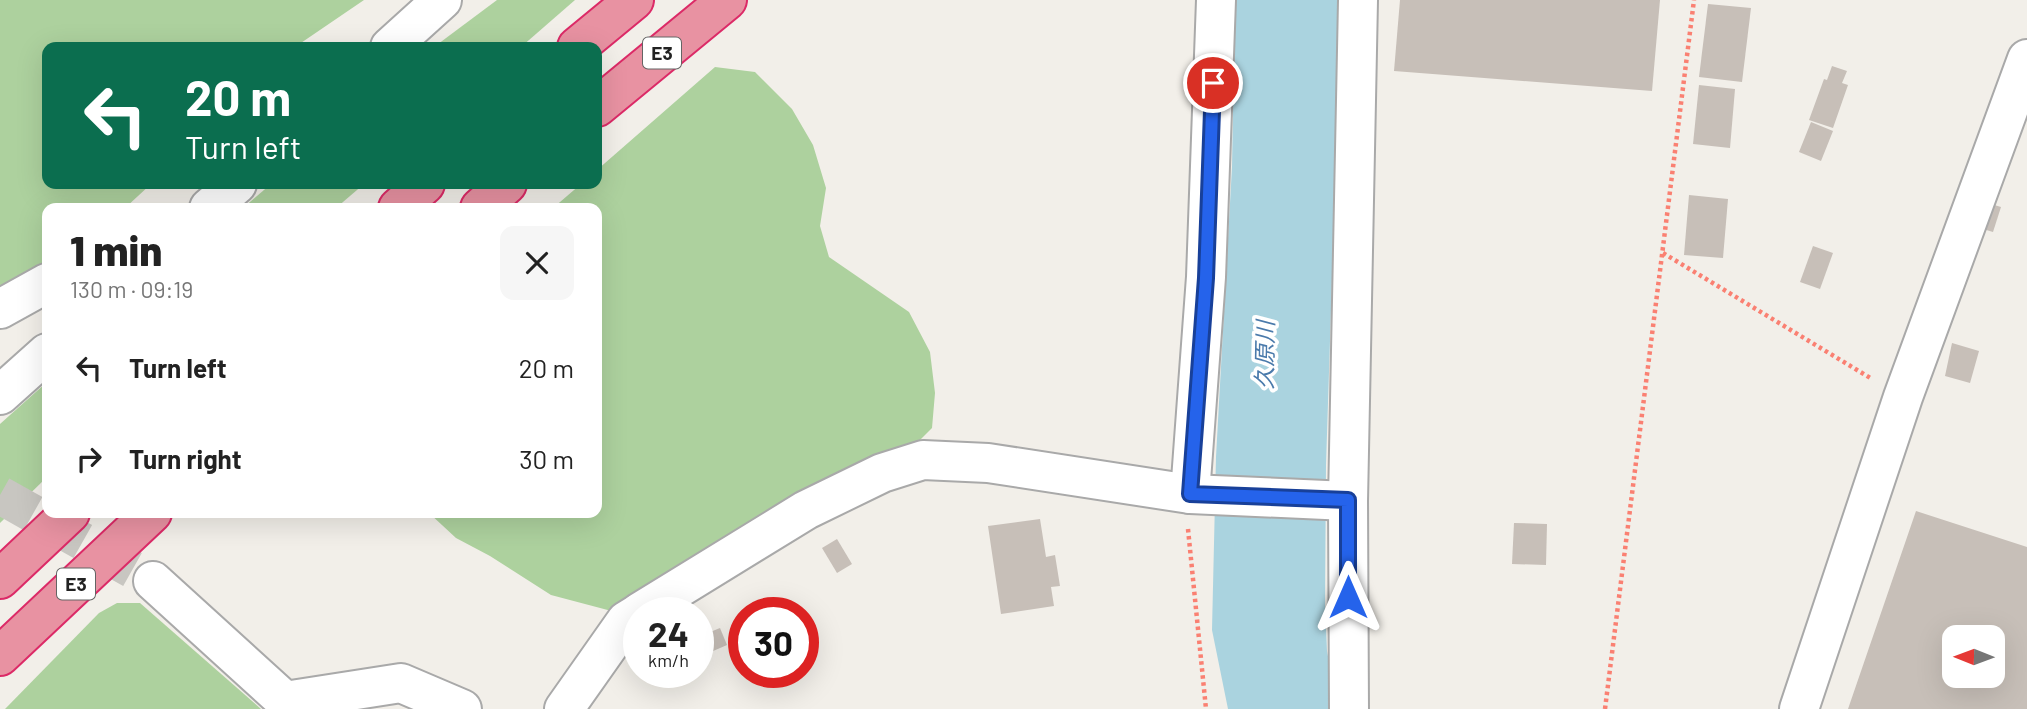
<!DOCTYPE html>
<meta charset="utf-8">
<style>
:root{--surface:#fff;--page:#f6f6f6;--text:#222;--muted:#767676}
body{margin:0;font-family:Barlow,"Noto Sans JP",sans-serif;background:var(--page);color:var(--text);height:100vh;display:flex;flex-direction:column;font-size:26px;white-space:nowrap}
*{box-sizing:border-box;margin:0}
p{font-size:23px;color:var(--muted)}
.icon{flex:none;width:38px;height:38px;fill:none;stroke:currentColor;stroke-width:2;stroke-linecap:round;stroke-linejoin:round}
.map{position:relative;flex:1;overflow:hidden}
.side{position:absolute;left:42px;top:203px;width:560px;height:315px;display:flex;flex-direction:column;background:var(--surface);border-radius:14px;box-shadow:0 7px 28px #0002}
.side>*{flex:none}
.banner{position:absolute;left:42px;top:42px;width:560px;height:147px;border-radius:14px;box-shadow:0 7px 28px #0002;background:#0b6e4f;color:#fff;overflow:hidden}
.needle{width:46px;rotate:271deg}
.buttons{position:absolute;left:1942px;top:625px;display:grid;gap:14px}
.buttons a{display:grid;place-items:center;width:63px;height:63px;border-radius:14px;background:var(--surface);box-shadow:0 7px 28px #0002;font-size:35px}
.speed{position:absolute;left:623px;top:597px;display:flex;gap:14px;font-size:35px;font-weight:700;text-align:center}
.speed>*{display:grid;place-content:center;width:91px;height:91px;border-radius:50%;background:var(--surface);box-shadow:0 7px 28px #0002;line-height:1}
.speed small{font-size:18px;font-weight:400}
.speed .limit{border:10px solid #d22;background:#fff;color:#111}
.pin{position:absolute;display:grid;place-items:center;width:60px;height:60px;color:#fff;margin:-30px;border:4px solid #fff;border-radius:50%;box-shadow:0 2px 7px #0007}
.me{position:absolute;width:77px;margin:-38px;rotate:0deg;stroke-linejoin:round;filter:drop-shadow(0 0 5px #0008)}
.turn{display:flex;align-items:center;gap:24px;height:147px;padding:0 28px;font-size:32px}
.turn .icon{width:91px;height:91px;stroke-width:2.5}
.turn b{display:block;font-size:49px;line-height:60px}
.round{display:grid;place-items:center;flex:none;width:74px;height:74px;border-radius:14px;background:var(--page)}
.headline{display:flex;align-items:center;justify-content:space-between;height:119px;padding:0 28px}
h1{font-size:42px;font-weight:800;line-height:52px}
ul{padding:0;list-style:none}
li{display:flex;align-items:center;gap:21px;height:91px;padding:0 28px}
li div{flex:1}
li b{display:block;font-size:26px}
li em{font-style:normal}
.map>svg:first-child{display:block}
.forest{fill:#add19e}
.water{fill:#aad3df}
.building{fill:#c7bfb8;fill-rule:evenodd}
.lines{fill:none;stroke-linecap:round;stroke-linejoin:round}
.minor-tunnel{stroke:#c8c6c1;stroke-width:38;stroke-dasharray:38 19;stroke-linecap:butt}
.minor-casing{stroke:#a9a9a9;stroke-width:42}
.highway-casing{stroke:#dc2a67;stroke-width:42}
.path{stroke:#fa8072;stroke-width:4.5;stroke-dasharray:3.5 3.5;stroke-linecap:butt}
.minor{stroke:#fff;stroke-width:38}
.highway{stroke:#e892a2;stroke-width:38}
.route-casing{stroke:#184099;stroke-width:18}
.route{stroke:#2563eb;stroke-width:12}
.labels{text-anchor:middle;stroke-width:7;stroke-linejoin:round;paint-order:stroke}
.shield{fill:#fff;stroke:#646464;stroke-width:2}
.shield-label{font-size:19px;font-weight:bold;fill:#222}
.water-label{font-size:23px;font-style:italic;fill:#4a7aab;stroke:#fff}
</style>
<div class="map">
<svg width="2027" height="709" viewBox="0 0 2027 709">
<rect width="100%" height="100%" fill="#f2efe9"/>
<g class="forest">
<polygon points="0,0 364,0 295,47 47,47 47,184 151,184 125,208 47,208 47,282 0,308"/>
<polygon points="497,0 575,0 521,47 434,47"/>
<polygon points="715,67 755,72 792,109 813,145 826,188 820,226 829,257 909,312 930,352 935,393 932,428 914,446 619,613 551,595 490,556 456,538 429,513 597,513 597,208 553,208 581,184 597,184 597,170"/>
<polygon points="271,184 364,184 336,208 243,208"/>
<polygon points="47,382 47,477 0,523 0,424"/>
<polygon points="117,603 140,603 261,709 5,709 99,613"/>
</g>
<polygon class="water" points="1235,0 1341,0 1326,465 1325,605 1327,651 1338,709 1228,709 1212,630 1216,457 1232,167"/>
<g class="building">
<polygon points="1400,0 1660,0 1652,91 1394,71"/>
<polygon points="1708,4 1751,8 1742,82 1699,77"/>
<polygon points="1832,66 1847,71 1842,83 1848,85 1833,128 1809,120 1824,79 1827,80"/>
<polygon points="1699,85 1735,89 1730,148 1693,144"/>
<polygon points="1811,122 1833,131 1821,161 1799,152"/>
<polygon points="1689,195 1728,199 1723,258 1684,255"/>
<polygon points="1991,204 2001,207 1993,232 1983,229"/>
<polygon points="1813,246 1833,253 1820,289 1800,282"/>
<polygon points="1952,343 1979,351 1970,383 1945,376"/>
<path d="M1916,511l111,36v162h-179zM1955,637h38v39h-38z"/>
<polygon points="1040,519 1046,557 1055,555 1060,586 1051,587 1054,606 1001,614 988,526"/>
<polygon points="1514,523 1547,524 1546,565 1512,564"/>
<polygon points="837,539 852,564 837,573 822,548"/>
<polygon points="720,628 727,645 704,655 698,637"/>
</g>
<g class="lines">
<polyline class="minor-tunnel" points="0,495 153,581"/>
<defs>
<g id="minor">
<polyline points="390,47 442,0"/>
<polyline points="209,208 237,184"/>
<polyline points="0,309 47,283"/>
<polyline points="0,395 47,353"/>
<polyline points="1190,494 1206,277 1216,0"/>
<polyline points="153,581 285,701 401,683 462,709"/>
<polyline points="640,612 806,510 882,473 923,460 988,463 1190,494 1348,501"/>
<polyline points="564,709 626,621 639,613"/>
<polyline points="1349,709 1348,501 1358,0"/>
<polyline points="1799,709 1903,397 2027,59"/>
</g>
<g id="highway">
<polyline points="577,47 634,0"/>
<polyline points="597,107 727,0"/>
<polyline points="398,208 425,184"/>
<polyline points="480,208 507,184"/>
<polyline points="0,579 70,513"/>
<polyline points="0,656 152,513"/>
</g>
</defs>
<use href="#minor" class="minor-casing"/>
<use href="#highway" class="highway-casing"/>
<g class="path">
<polyline points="1663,253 1872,379"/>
<polyline points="1188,529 1206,709"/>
<polyline points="1605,709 1694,0"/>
</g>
<use href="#minor" class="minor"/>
<use href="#highway" class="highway"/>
</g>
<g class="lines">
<defs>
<polyline id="route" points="1213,83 1206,278 1190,494 1348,500 1348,597"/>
</defs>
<use href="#route" class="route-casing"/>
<use href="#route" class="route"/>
</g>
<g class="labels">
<g class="shield">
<rect x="643" y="37.5" width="38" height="31" rx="5"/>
<rect x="57" y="568.5" width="38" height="31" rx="5"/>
</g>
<g class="shield-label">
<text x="662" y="60">E3</text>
<text x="76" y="591">E3</text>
</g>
<g class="water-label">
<text transform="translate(1265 355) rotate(-89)" y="8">久原川</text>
</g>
</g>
</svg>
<div class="buttons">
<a><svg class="needle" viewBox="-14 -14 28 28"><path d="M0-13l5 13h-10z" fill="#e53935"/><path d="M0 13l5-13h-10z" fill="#767676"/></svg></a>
</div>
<div class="speed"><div>24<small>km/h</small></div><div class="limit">30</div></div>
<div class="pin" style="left:1213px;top:83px;background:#d93025"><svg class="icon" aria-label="arrive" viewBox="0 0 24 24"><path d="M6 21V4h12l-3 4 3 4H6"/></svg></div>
<svg class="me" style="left:1348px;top:597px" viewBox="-20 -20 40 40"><path d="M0-17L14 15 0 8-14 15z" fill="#2563eb" stroke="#fff" stroke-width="4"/></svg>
<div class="banner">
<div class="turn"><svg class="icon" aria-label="left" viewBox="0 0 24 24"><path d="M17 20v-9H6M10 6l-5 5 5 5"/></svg><div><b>20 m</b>Turn left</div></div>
</div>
<section class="side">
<div class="headline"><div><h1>1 min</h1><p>130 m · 09:19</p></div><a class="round"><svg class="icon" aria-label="close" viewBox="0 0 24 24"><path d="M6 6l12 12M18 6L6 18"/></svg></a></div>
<ul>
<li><svg class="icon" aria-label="left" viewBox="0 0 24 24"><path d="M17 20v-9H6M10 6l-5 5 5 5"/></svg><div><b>Turn left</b></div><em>20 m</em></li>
<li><svg class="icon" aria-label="right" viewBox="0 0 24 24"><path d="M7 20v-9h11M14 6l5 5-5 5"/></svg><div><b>Turn right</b></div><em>30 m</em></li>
</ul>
</section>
</div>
